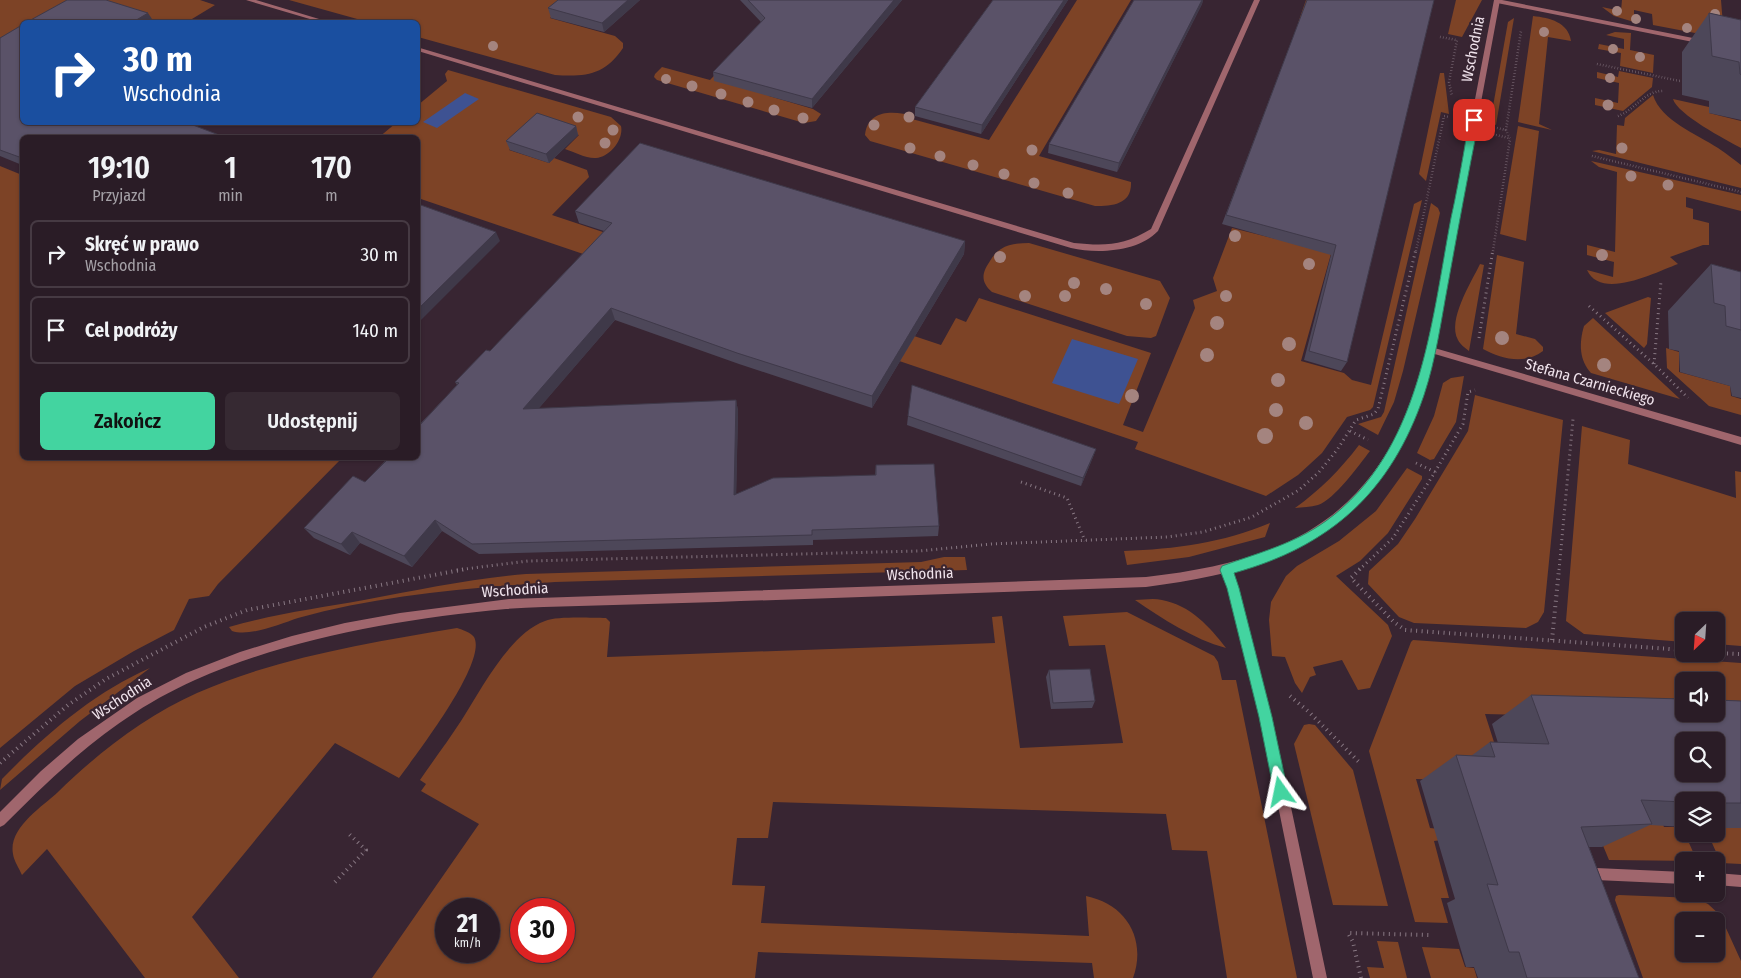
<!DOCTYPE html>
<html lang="pl">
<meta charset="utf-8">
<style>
:root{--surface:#2a1c26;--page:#362932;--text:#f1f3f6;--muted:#a5a1a7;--line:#463a43;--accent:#43d4a0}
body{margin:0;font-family:"Fira Sans Condensed",sans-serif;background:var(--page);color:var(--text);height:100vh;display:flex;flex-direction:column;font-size:19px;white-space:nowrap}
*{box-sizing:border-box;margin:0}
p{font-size:16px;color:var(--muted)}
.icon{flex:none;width:28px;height:28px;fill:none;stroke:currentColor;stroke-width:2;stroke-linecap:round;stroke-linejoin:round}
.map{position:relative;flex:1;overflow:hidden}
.drawer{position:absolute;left:20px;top:135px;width:400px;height:325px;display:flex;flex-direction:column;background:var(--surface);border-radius:8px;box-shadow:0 1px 4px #0004,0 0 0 1px var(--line)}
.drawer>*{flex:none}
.guide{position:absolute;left:20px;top:20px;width:400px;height:105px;border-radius:8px;box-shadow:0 1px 4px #0004,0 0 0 1px var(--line);background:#1a4fa0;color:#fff;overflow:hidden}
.needle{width:32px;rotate:205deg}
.fabs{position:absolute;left:1675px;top:612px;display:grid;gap:10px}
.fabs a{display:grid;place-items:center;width:50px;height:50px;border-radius:8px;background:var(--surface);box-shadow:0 1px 4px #0004,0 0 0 1px var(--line);font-size:25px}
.speed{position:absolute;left:435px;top:898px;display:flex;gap:10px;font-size:25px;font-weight:700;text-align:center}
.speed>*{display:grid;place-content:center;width:65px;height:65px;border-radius:50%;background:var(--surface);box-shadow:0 1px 4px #0004,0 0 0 1px var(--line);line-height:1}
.speed small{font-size:12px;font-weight:400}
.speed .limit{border:8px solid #d22;background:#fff;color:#111}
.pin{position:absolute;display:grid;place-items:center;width:42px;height:42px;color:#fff;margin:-21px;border-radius:10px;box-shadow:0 2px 8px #0006}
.me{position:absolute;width:55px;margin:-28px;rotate:348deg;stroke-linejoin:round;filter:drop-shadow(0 0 4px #0008)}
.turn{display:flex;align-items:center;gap:18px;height:105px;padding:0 20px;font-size:22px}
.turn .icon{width:65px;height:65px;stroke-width:2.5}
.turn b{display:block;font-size:35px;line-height:42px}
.eta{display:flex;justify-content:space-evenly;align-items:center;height:85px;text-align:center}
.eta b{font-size:30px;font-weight:600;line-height:35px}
.cta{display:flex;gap:10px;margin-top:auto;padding:10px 20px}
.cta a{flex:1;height:58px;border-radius:8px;background:var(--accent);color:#111;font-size:20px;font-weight:600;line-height:58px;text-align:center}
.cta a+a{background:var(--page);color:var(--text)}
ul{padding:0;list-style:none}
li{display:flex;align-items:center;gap:15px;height:68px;margin:0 10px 8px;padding:0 10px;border:2px solid var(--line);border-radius:8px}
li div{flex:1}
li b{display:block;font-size:19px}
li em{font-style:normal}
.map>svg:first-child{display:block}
.green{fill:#7d4326;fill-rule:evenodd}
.water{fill:#3e5292}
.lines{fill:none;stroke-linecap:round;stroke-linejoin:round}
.path-far2{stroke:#887883;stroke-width:2.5;stroke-dasharray:0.5 2.5;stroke-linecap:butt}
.path-far1{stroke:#887883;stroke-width:3;stroke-dasharray:1 4;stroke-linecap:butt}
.path{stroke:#887883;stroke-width:4;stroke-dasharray:1 4.5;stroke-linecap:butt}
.service{fill:#a0666d;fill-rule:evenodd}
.pedestrian{fill:#a0666d;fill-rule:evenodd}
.minor{fill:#a0666d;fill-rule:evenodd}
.tertiary{fill:#a0666d;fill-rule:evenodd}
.tree{fill:#a4847f}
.wall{fill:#4d4759}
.shaded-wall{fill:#3f3949}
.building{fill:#5a5268;stroke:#3f3949;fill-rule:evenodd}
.route{fill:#43d4a0;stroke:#2c8a68}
.labels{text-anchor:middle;stroke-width:4.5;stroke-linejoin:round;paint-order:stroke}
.street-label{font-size:15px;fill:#f0e3ec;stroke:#382532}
</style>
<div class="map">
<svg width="1741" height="978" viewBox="0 0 1741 978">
<rect width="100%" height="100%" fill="#382532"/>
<g class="green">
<polygon points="0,0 200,0 215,5 187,22 22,22 22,52 0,44"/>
<path d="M289,0h282l-21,18 65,18 8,7v5c-18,27 -37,29 -68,27l-137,-38v-15h-50z"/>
<polygon points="788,0 769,96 813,109 821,114 816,121 804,123 657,80 654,77 655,74 662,67 710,80"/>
<path d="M1077,0h54l-92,156 92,26c1,22 -18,24 -36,24l-225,-65 -5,-6c3,-27 30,-24 49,-19l-2,3 77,21z"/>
<path d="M1306,0h96l-101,361 43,12 8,7 19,5 43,-181 8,-4 -49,207 -3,3 -23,7 -25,36 -24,22 -32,21 -131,-47 3,-7 -720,-244v-60h-40l18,-15 22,-1v-17l29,-24 -2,-7 3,-4 163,47 10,9c3,13 -11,31 -25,32 -9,1 -22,-6 -31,-9l14,-14 -39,-13 -31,28 40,13 5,-5 33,12 2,7 -37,38 389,130 15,-27 10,4 13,-24 172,55 -28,72 20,7 52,-124 -2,-8 24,-9 -4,-13 19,-50 44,11 70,-205 -48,-11z"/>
<polygon points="1456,0 1482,0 1462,37 1448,34"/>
<polygon points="1622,0 1721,0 1723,25 1695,33 1653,25 1652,14 1634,10 1634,22 1614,16 1602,7 1621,11"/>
<path d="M1533,16c17,2 35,6 38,25l-23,-4 -9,87 13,6 -34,-8z"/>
<polygon points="1514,18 1496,125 1490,123 1508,22"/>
<polygon points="1615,32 1631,33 1630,50 1654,55 1653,73 1620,66 1621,53 1598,49 1599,44 1624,49 1624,39 1606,35"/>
<polygon points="1619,71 1653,78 1652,87 1623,111 1595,105 1595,98 1618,103 1619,83 1597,78 1597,72 1618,77"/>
<polygon points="1440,73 1444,73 1449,114 1441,112 1426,181 1419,174"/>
<path d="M1653,95c8,26 44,39 65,53 9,6 14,10 23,17v23l-149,-37 7,-1 17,4 1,-29 7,1 1,-8z"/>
<path d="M1673,99l36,8v6l32,8v27c-15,-8 -64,-34 -68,-49z"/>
<polygon points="1518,126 1539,131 1526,241 1500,234"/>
<path d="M1591,161l150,34v16l-55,-14v10l7,2v10l16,4v22h-6l-33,12 8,7c-22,8 -77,37 -91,6l26,7 1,-15 -27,-7v-10l28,7 2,-80 -18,-5z"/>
<polygon points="0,166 22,175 22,458 342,458 218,584 209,596 189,599 174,630 134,651 75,686 0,748"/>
<polygon points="1431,203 1438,208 1440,213 1403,371 1394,402 1378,435 1358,424 1381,417 1384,412"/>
<path d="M1029,243l131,38 10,17 -14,38 -5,2 -24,-2 -135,-44c-12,-11 -10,-19 -2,-31 3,-5 6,-9 11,-12 8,-5 18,-6 28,-6z"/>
<path d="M1497,255l27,7 -8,72 19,5 8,8v4c-18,14 -42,8 -60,-2z"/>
<path d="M1480,264l4,1 -15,86c-4,-3 -9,-7 -11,-11 -11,-20 13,-57 22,-76z"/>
<polygon points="1648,297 1651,298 1647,344 1644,348 1605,313"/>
<path d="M1593,318l87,81 -89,-26c-12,-13 -12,-30 -7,-47z"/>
<polygon points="1666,348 1679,352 1679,372 1730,386 1731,396 1741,399 1741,415 1709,406 1667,368"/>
<polygon points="1464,376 1456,422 1434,459 1430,460 1417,453 1434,416 1443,383 1451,378"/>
<polygon points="1475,395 1563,420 1544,612 1538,622 1526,628 1414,623 1399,617 1368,584 1369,571 1398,544 1415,519 1468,431"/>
<polygon points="1582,426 1630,440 1628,464 1736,498 1735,471 1741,472 1741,646 1716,644 1716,621 1684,621 1684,642 1584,634 1566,621"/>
<path d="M1359,445l11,6c-11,14 -36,49 -52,54 -7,2 -16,2 -23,3 25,-18 45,-38 64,-63z"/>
<polygon points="1407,468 1422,476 1422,479 1388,533 1360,561 1336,576 1388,625 1392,636 1370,688 1358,690 1342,660 1313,667 1316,675 1310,677 1302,693 1295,683 1285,657 1272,656 1269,620 1271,602 1286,576 1297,566 1339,541 1376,511"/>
<path d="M1270,523l-5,14 -76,20 -62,8 -3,-14c51,-2 99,-8 146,-28z"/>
<path d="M944,557h21l2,13 -412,12c-85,6 -174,13 -257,36 -18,6 -48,19 -66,13l-3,-4c45,-13 90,-19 135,-27 54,-10 107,-21 162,-26l395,-12z"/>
<path d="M1135,600c8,0 18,-2 27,0 28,5 48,27 64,48 -33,-9 -63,-29 -91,-48z"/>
<path d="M1127,612l87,44 4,6 4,18h14l61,298h-70l-20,-127 -35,-1 -6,-36 -393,-12 -5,36h-31l-5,47 33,1 -4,37 328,13 -3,-40c40,8 61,43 47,82h-39l-2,-15 -334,-11 -3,26h-383l107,-154 -58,-33 5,-7 -6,-4c13,-19 28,-39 41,-59 20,-31 48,-87 84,-100 12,-5 46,-3 61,-3l4,4 -3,35 388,-14 -3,-26 10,-1 18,132 103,-5 -18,-98 -36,1 -6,-30zM446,909h43v42h-43zM521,909h43v42h-43z"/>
<path d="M457,628c6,2 13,4 17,9 14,25 -59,119 -75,141l-64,-35 -143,174 47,61h-94l-98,-129 -25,26c-3,-7 -8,-14 -9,-21 -5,-26 29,-47 45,-62 40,-39 87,-76 139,-99 82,-36 172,-50 260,-65z"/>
<path d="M1413,640l328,23v83l-14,-26 -242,-6 17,53 -50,13 -36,-1 14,49 9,1 3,11 -8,1 15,57h-8l7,25 -33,-1 -46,-171 42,-109zM1684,681h32v33h-32z"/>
<path d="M150,668l-70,53 -80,69 2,-11c43,-44 91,-86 148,-111z"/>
<polygon points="1309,724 1315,725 1353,770 1388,906 1333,905 1294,744 1304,725"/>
<polygon points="1660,818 1664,827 1682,827 1697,861 1609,860 1594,824"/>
<polygon points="1720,819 1741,820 1741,864 1721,863 1708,834 1716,834 1716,828 1724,828"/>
<path d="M1619,895l76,3 13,6 12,11 21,46v17h-98l-28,-78 1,-4zM1684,921h32v33h-32z"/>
<polygon points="1377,941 1398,942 1407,978 1370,978 1367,967 1384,968"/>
<polygon points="1422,947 1459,949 1465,967 1474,968 1477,978 1431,978"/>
</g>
<g class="water">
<polygon points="465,93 479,99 437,128 423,122"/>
<polygon points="1072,339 1138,359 1119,404 1052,383"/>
</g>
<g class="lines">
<g class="path-far2">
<polyline points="1440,37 1457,40 1449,82 1452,96"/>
<polyline points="1597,64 1685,82"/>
<path d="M1618,116c17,-6 26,-25 45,-25"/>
<polyline points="1497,128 1506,130"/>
<polyline points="1496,135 1509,138"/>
<polyline points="1592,156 1741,192"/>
<polyline points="1416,251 1444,116 1449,117"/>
<polyline points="1493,251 1510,139 1506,130 1521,31"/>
</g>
<g class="path-far1">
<polyline points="1589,306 1654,364 1688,398"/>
<polyline points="1479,338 1493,249"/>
<polyline points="1654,364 1661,281"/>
<polyline points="1350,431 1368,440"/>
<polyline points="1435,472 1463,424 1468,392 1475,390"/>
<polyline points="1021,482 1067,498 1085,541"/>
<polyline points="457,570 528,561 919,551 991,544 1167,537 1203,532 1252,517 1299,490 1319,472 1337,450 1356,420 1374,414 1378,409 1416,249"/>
<polyline points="1359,570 1393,538 1435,472 1416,463"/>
<polyline points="1559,570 1573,419"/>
</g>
<g class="path">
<polyline points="1360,569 1351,578 1394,622 1405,630 1684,650"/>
<polyline points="1552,640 1559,569"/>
<polyline points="1716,653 1741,654"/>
<polyline points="1290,696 1309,712 1361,764"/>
<polyline points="0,763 68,705 106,679 204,627 247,610 466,569"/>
<polyline points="335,882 366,850 349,834"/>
<polyline points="1361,978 1353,942 1348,933 1429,935"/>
</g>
<g class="service">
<polygon points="246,0 256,0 329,22 320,22"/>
<path d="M1254,0h6l-102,231c-20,21 -60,23 -87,17l-653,-197v-4l2,1 654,195c31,3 49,3 77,-14z"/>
</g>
<g class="pedestrian">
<polygon points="1596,868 1684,872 1684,884 1596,880 1591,879 1590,874 1591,869"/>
<polygon points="1716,873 1741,875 1741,887 1716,885"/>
</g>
<g class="minor">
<polygon points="1494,0 1502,0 1703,40 1706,42 1703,44 1497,3 1495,2"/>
<polygon points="1431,347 1741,437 1741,445 1428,352 1427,350 1428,348"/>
<polygon points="1226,565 1230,567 1238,588 1272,717 1327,978 1313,978 1260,717 1228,588 1221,570 1222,567"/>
</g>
<path class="tertiary" d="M1494,0h6l-65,350c-6,24 -12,50 -22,73 -55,119 -145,148 -267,164 -143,5 -286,10 -429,15 -46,1 -92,3 -138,4 -24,1 -49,1 -73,3 -105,10 -214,28 -311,71 -78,35 -131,85 -191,145l-4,2v-15l41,-41 37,-32 59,-41 49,-25 54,-21 52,-16 53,-13 55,-10 109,-14 637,-22c116,-14 203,-41 257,-154 11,-23 17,-49 24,-73z"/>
</g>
<g class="tree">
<circle cx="1617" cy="11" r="5"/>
<circle cx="1715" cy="14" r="5"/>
<circle cx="1636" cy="19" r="5"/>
<circle cx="1687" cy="28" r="5"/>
<circle cx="1544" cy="32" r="5"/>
<circle cx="493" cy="46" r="5"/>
<circle cx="1613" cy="49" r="5"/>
<circle cx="1640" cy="57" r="5"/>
<circle cx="1610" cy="78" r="5"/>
<circle cx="666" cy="79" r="5"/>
<circle cx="692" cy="86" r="5.5"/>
<circle cx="721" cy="94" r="5.5"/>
<circle cx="748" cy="102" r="5.5"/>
<circle cx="1608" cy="105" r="5.5"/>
<circle cx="774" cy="110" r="5.5"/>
<circle cx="578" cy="117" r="5.5"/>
<circle cx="909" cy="117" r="5.5"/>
<circle cx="803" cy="118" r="5.5"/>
<circle cx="874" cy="125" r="5.5"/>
<circle cx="613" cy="130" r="5.5"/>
<circle cx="605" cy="143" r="5.5"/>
<circle cx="910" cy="148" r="5.5"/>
<circle cx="1622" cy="148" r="5.5"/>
<circle cx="1032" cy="150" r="5.5"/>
<circle cx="940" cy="156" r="5.5"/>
<circle cx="973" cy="165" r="5.5"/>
<circle cx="1004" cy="174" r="5.5"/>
<circle cx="1631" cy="176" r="5.5"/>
<circle cx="1034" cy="183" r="5.5"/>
<circle cx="1668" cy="185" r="5.5"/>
<circle cx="1068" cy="193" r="5.5"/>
<circle cx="1235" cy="236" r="6"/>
<circle cx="1602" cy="255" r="6"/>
<circle cx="1000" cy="257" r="6"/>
<circle cx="1309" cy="264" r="6"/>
<circle cx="1074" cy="283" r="6"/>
<circle cx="1106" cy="289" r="6"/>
<circle cx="1025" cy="296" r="6"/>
<circle cx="1065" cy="296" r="6"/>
<circle cx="1226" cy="296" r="6"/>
<circle cx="1146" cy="304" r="6"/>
<circle cx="1217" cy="323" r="7"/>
<circle cx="1502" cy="338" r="7"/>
<circle cx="1289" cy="344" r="7"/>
<circle cx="1207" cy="355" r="7"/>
<circle cx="1604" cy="365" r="7"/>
<circle cx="1278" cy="380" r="7"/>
<circle cx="1132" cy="396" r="7"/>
<circle cx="1276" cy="410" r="7"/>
<circle cx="1306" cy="423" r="7"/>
<circle cx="1265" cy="436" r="8"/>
</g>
<g class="wall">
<polygon points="558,0 640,0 604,32 551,18 548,8"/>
<polygon points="740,0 902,0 812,108 714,81 713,72 761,22"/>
<polygon points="993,0 1068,0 981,134 915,116 915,107"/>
<polygon points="1134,0 1203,0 1202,4 1117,172 1048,153 1049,144"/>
<polygon points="1307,0 1434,0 1347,362 1341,371 1304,360 1331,255 1222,224"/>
<polygon points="1709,13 1741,20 1741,120 1709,113 1709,101 1682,95 1682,52"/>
<polygon points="0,38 22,138 22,165 0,156"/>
<polygon points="576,126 578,135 549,163 510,150 506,141"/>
<polygon points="575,211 965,241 964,254 872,408 739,364 615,320 538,409 736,400 738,411 736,494 875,475 876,465 939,526 938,536 813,540 813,545 479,554 442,531 412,567 360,543 350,555 314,538 304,528 365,482 457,385 455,382 490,351 604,231 579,223"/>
<polygon points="1711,264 1741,272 1741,398 1732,396 1730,386 1680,372 1679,351 1669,349 1668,311"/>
<polygon points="908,416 1096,449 1093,457 1081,486 907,425"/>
<polygon points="1049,670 1095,701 1092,708 1051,709 1046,677"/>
<polygon points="1531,695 1741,701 1741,828 1716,828 1716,801 1684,801 1684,827 1650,825 1602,847 1589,847 1639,978 1478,978 1474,967 1466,967 1447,903 1455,899 1420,781 1456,755 1471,756 1490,742 1498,743 1492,724"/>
</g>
<g class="shaded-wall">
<polygon points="628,0 640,0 604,32 602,23"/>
<polygon points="894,0 902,0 812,108 812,99"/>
<polygon points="1064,0 1068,0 981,134 982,125"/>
<polygon points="1202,0 1203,0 1202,4 1117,172 1119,163"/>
<polygon points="148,13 154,22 133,22"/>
<polygon points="576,126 578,135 549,163 546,154"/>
<polygon points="496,232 500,241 418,323 418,309"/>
<polygon points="965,241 964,254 872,408 872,396"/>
<polygon points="611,308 615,320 528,421 523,409"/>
<polygon points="736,400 738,411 736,506 734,495"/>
<polygon points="1096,449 1093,457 1081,486 1083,478"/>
<polygon points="435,520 442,531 412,567 404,556"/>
<polygon points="352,532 360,543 350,555 341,544"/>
</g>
<g class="building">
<polygon points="67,0 106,0 148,13 133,22 27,22"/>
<polygon points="558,0 628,0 602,23 548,8"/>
<polygon points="748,0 894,0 812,99 713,72 765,18"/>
<polygon points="993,0 1064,0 982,125 915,107"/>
<polygon points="1134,0 1202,0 1119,163 1049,144"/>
<polygon points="1307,0 1434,0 1347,362 1309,351 1336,245 1226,215"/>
<polygon points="1709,13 1741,20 1741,75 1740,74 1739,62 1712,56"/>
<polygon points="22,25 22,122 185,122 227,138 22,138 22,158 0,150 0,38"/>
<polygon points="537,113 576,126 546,154 506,141"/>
<polygon points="640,143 965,241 872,396 737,353 611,308 523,409 736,400 734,495 773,478 876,475 876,465 934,464 939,526 812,530 812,535 472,544 435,520 404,556 352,532 341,544 304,528 353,476 365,482 389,458 418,458 418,427 459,383 455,382 486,350 490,351 612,223 575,211"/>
<polygon points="418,204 496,232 418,309"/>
<polygon points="1711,264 1741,272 1741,330 1726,326 1725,306 1714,303"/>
<polygon points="912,385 1096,449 1083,478 908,416"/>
<polygon points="1090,669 1095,701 1053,703 1049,670"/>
<path d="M1531,695l153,4v15h32v-14l25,1v102h-25v-2l-32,1 -43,-2 11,24 -71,3 58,151h-112l-8,-26h-10l-22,-68 11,1 -42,-130 39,2 -5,-15 59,2zM1684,741h32v33h-32z"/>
</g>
<path class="route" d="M1472,118l7,2c-11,54 -21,109 -31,164 -7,37 -12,75 -24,111 -33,97 -93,151 -190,178l5,15 33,129 16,75 -2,5 -5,2 -5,-2 -2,-5 -15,-75 -32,-129 -7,-18 2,-4c36,-13 72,-22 104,-45 95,-69 105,-197 125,-303 5,-22 9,-45 13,-67 2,-11 3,-23 8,-33z"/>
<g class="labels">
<g class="street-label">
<text transform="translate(1473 49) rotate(-79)" y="5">Wschodnia</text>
<text transform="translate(1590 382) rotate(16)" y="5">Stefana Czarnieckiego</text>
<text transform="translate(920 574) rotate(-2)" y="5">Wschodnia</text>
<text transform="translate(515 590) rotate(-4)" y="5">Wschodnia</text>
<text transform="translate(122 698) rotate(-33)" y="5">Wschodnia</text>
</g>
</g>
</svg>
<div class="fabs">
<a><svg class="needle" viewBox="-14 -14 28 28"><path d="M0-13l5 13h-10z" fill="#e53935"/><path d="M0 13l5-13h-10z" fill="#a5a1a7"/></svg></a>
<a><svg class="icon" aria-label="sound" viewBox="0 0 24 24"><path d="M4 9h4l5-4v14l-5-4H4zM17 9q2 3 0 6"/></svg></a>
<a><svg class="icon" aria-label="search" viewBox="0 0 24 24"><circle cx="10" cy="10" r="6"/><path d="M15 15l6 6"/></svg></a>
<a><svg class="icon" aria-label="layers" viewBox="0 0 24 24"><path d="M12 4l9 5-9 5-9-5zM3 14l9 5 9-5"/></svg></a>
<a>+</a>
<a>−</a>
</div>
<div class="speed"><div>21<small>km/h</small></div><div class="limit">30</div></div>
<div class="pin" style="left:1474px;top:120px;background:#d93025"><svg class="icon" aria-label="arrive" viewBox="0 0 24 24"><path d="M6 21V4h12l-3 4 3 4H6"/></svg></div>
<svg class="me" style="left:1281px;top:792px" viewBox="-20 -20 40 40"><path d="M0-17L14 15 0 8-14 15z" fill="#43d4a0" stroke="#fff" stroke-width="4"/></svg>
<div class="guide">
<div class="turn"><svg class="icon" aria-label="right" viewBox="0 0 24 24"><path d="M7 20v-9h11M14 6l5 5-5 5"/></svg><div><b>30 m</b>Wschodnia</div></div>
</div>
<section class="drawer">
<div class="eta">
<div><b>19:10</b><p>Przyjazd</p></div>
<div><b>1</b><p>min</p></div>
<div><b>170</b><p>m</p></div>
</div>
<ul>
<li><svg class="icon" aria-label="right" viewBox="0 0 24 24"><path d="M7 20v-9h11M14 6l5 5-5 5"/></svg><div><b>Skręć w prawo</b><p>Wschodnia</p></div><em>30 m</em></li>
<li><svg class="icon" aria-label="arrive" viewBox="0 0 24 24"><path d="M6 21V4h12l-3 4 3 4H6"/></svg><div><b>Cel podróży</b></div><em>140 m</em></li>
</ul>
<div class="cta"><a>Zakończ</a><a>Udostępnij</a></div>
</section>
</div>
